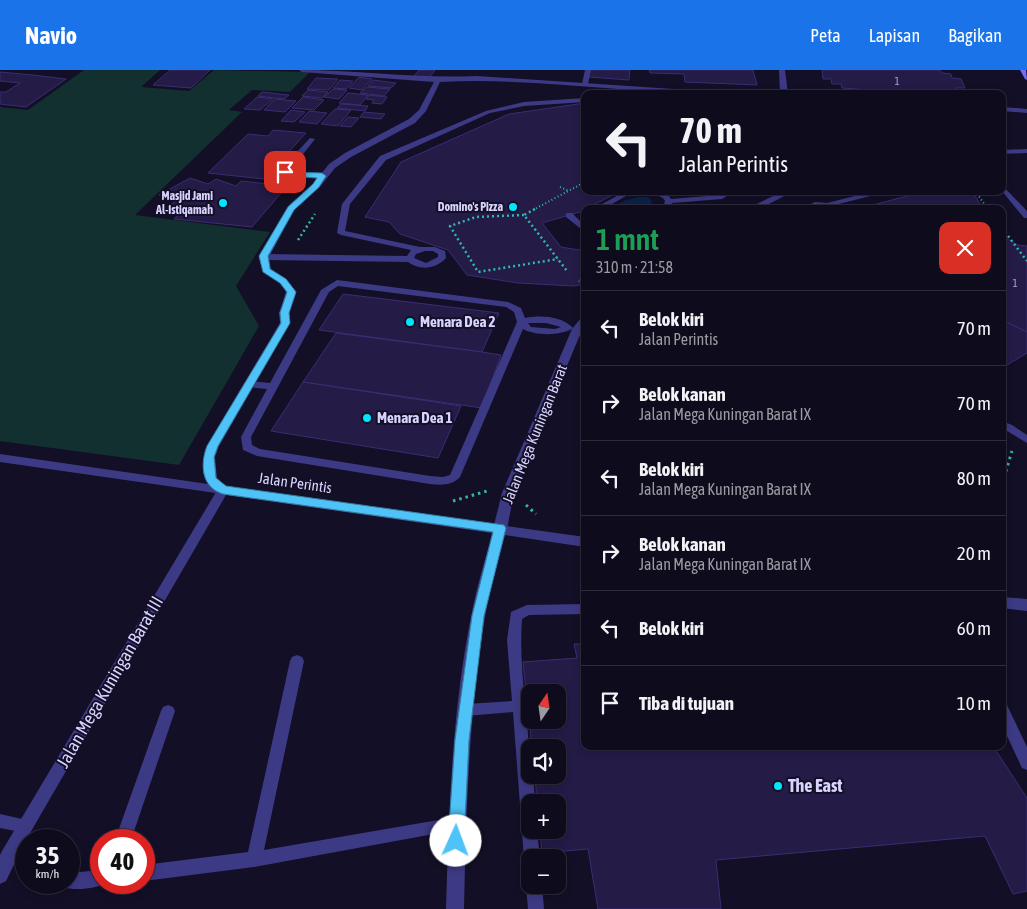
<!DOCTYPE html>
<html lang="id">
<meta charset="utf-8">
<style>
:root{--surface:#0e0b1c;--page:#171425;--text:#f1f3f6;--muted:#9b9ba3;--line:#2e2b3b;--accent:#1a73e8}
body{margin:0;font-family:"Asap Condensed",sans-serif;background:var(--page);color:var(--text);height:100vh;display:flex;flex-direction:column;font-size:19px;white-space:nowrap}
*{box-sizing:border-box;margin:0}
p{font-size:16px;color:var(--muted)}
.icon{flex:none;width:28px;height:28px;fill:none;stroke:currentColor;stroke-width:2;stroke-linecap:round;stroke-linejoin:round}
.map{position:relative;flex:1;overflow:hidden}
.side{position:absolute;left:581px;top:135px;width:425px;height:545px;display:flex;flex-direction:column;background:var(--surface);border-radius:10px;box-shadow:0 2px 8px #0003,0 0 0 1px var(--line)}
.side>*{flex:none}
.banner{position:absolute;left:581px;top:20px;width:425px;height:105px;border-radius:10px;box-shadow:0 2px 8px #0003,0 0 0 1px var(--line);background:#0e0b1c;color:var(--text);overflow:hidden}
.needle{width:32px;rotate:13deg}
.fabs{position:absolute;left:521px;top:614px;display:grid;gap:10px}
.fabs a{display:grid;place-items:center;width:45px;height:45px;border-radius:10px;background:var(--surface);box-shadow:0 2px 8px #0003,0 0 0 1px var(--line);font-size:25px}
.speed{position:absolute;left:15px;top:759px;display:flex;gap:10px;font-size:25px;font-weight:700;text-align:center}
.speed>*{display:grid;place-content:center;width:65px;height:65px;border-radius:50%;background:var(--surface);box-shadow:0 2px 8px #0003,0 0 0 1px var(--line);line-height:1}
.speed small{font-size:12px;font-weight:400}
.speed .limit{border:8px solid #d22;background:#fff;color:#111}
.pin{position:absolute;display:grid;place-items:center;width:42px;height:42px;color:#fff;margin:-21px;border-radius:10px;box-shadow:0 2px 8px #0006}
.me{position:absolute;width:55px;margin:-28px;rotate:2deg;stroke-linejoin:round;filter:drop-shadow(0 0 4px #0008)}
.turn{display:flex;align-items:center;gap:18px;height:105px;padding:0 15px;font-size:22px}
.turn .icon{width:65px;height:65px;stroke-width:2.5}
.turn b{display:block;font-size:35px;line-height:42px}
.round{display:grid;place-items:center;flex:none;width:52px;height:52px;border-radius:10px;background:var(--page)}
.overview{display:flex;align-items:center;justify-content:space-between;height:85px;padding:0 15px}
h1{font-size:30px;font-weight:600;line-height:38px;color:#1e9e55}
ul{padding:0;list-style:none}
li{display:flex;align-items:center;gap:15px;height:75px;padding:0 15px;border-top:1px solid var(--line)}
li div{flex:1}
li b{display:block;font-size:19px}
li em{font-style:normal}
header{display:flex;align-items:center;gap:30px;box-sizing:border-box;height:70px;padding:0 25px;background:var(--accent);color:#fff}
header strong{font-size:24px}
nav{display:flex;gap:28px;margin-inline-start:auto;font-size:18px}
.map>svg:first-child{display:block}
.green{fill:#12302f}
.water{fill:#0c2248}
.building{fill:#241b47;stroke:#3b2d73;fill-rule:evenodd}
.lines{fill:none;stroke-linecap:round;stroke-linejoin:round}
.path-far2{stroke:#2fb8b0;stroke-width:2;stroke-dasharray:1 2.5;stroke-linecap:butt}
.path-far1{stroke:#2fb8b0;stroke-width:2.5;stroke-dasharray:2 3;stroke-linecap:butt}
.path{stroke:#2fb8b0;stroke-width:3;stroke-dasharray:2.5 4;stroke-linecap:butt}
.service{fill:#3d3a85;fill-rule:evenodd}
.minor{fill:#3d3a85;fill-rule:evenodd}
.tertiary{fill:#3d3a85;fill-rule:evenodd}
.secondary{fill:#6f6bff;fill-rule:evenodd}
.route{fill:#4fc3f7;stroke:#337fa1}
.poi-dot{fill:#00e5ff;stroke:#130f26;stroke-width:2}
.labels{text-anchor:middle;stroke-width:4;stroke-linejoin:round;paint-order:stroke}
.far-number-label{font-size:11px;fill:#aca6d1}
.far-poi-label{font-size:12px;font-weight:bold;fill:#d9d4ff;stroke:#130f26;text-anchor:end}
.poi-label{font-size:15px;font-weight:bold;fill:#d9d4ff;stroke:#130f26;text-anchor:start}
.street-label{font-size:15px;fill:#d9d4ff;stroke:#130f26}
.near-street-label{font-size:18px;fill:#d9d4ff;stroke:#130f26}
.near-poi-label{font-size:18px;font-weight:bold;fill:#d9d4ff;stroke:#130f26;text-anchor:start}
</style>
<header>
<strong>Navio</strong>
<nav><a>Peta</a><a>Lapisan</a><a>Bagikan</a></nav>
</header>
<div class="map">
<svg width="1027" height="839" viewBox="0 0 1027 839">
<rect width="100%" height="100%" fill="#130f26"/>
<polygon class="green" points="84,0 160,0 141,17 189,21 214,0 310,2 290,22 252,20 229,40 242,42 135,145 270,162 236,216 259,256 179,395 0,371 0,37 28,40"/>
<polygon class="water" points="640,127 648,127 652,131 648,139 609,139 626,130"/>
<g class="building">
<polygon points="170,0 210,0 191,18 153,15"/>
<polygon points="419,0 435,0 429,8 414,6"/>
<polygon points="590,0 630,0 629,10 589,7"/>
<polygon points="649,0 753,0 757,15 685,12 684,4 650,3"/>
<polygon points="822,0 940,0 942,3 951,4 952,8 961,9 965,18 956,18 958,22 948,22 949,24 924,24 842,18 841,14 832,14 831,9 823,9"/>
<polygon points="0,2 33,5 66,9 26,37 0,34 0,22 6,22 20,13 0,11"/>
<polygon points="359,7 372,9 362,20 349,18"/>
<polygon points="316,8 338,9 329,20 307,19"/>
<polygon points="340,10 353,11 346,19 333,18"/>
<polygon points="373,10 396,13 391,18 368,16"/>
<polygon points="367,17 390,19 384,26 360,23"/>
<polygon points="333,19 347,20 339,29 324,27"/>
<polygon points="308,20 328,22 322,28 302,26"/>
<polygon points="262,22 289,25 284,29 258,26"/>
<polygon points="348,23 368,25 360,35 339,33"/>
<polygon points="369,25 377,26 387,27 382,34 372,33 374,30 366,29"/>
<polygon points="257,27 273,29 260,40 244,39"/>
<polygon points="303,27 324,30 314,40 292,38"/>
<polygon points="275,29 296,31 285,42 264,40"/>
<polygon points="585,33 585,121 621,121 585,139 583,141 542,153 561,177 585,181 585,206 579,209 584,214 574,216 518,213 467,205 448,180 400,164 389,152 365,147 401,92 509,44"/>
<polygon points="341,34 368,36 365,41 337,38"/>
<polygon points="335,39 351,40 338,56 321,54"/>
<polygon points="291,40 305,42 294,52 281,51"/>
<polygon points="309,41 327,43 317,54 299,52"/>
<polygon points="364,42 385,44 381,49 360,47"/>
<polygon points="348,47 359,48 351,57 340,56"/>
<polygon points="273,60 306,63 264,109 208,103 248,64 268,66"/>
<polygon points="190,108 208,114 216,109 236,116 241,111 287,116 252,157 174,149 183,140 169,135 177,131 159,125"/>
<polygon points="926,121 972,121 983,139 858,139"/>
<polygon points="1002,166 1018,175 1027,176 1027,262 1002,250"/>
<polygon points="343,224 499,243 482,282 319,260"/>
<polygon points="1002,250 1027,262 1027,283 1002,298"/>
<polygon points="336,263 482,282 501,285 482,338 303,312"/>
<polygon points="303,312 461,336 438,388 271,361"/>
<path d="M574,574h11v102h408l34,52v93l-14,3 -28,-58 -269,24 5,49h-123l-10,-60 -46,4 -2,-23h18v-28h-21l-2,-27h23v-27h-26l-9,-86 54,-4zM530,622h28v28h-28z"/>
</g>
<g class="lines">
<g class="path-far2">
<polyline points="560,117 569,121"/>
<polyline points="975,121 988,139"/>
<polyline points="904,125 920,121"/>
<polyline points="533,140 585,112"/>
</g>
<g class="path-far1">
<polyline points="535,139 524,145 567,201"/>
<polyline points="524,145 476,147 450,156 478,202 558,189"/>
<polyline points="1002,158 1027,191"/>
<polyline points="298,170 315,144"/>
</g>
<g class="path">
<polyline points="1002,414 1012,381"/>
<polyline points="453,431 487,421"/>
<polyline points="526,435 536,444"/>
</g>
<g class="service">
<polygon points="585,0 591,0 588,14 585,16 582,14"/>
<path d="M585,28v4l-61,4 -34,7 -104,47 -36,44 -5,27 75,16h15l10,4 1,7c-10,11 -26,13 -38,4l-144,-2 -4,-3 4,-3 143,2 4,-6 -70,-15 -4,-2 5,-29 38,-48 106,-45 38,-9zM425,181h8l5,3v3l-12,6 -12,-5 2,-4z"/>
<polygon points="1002,37 1027,39 1027,43 1002,41"/>
<polygon points="310,68 315,69 289,102 322,104 326,106 322,108 284,106 281,99"/>
<polygon points="1002,115 1027,141 1027,148 1024,148 1002,121"/>
<polygon points="626,121 643,121 626,126 603,139 593,139"/>
<path d="M648,121c9,0 18,-1 23,8l49,-4 6,-4h9l-13,8 -50,4 -2,6 -7,-1 2,-7 -2,-3z"/>
<polygon points="875,121 890,121 827,137 815,136 811,134 815,132 827,133"/>
<polygon points="566,143 572,143 585,156 585,162 566,147"/>
<polygon points="585,207 585,213 581,214 577,211"/>
<path d="M337,210l171,22 13,6 4,10c16,-3 36,-2 48,10 -11,8 -38,8 -50,1l-63,148c-8,9 -19,8 -30,7l-173,-28 -14,-6 -2,-13 26,-48 -19,-2 -5,-3 5,-3 22,2 51,-93zM338,216l168,21 8,5 3,10 -67,153 -7,2 -13,-1 -170,-27 -8,-4 -1,-8 78,-145zM528,253h18l15,4 -6,2 -24,-2z"/>
<polygon points="584,258 585,264 581,263 581,259"/>
<polygon points="1002,351 1012,355 1027,365 1027,373 1002,358"/>
<path d="M585,534v10l-56,1 -7,4c-4,52 8,104 8,156h3l2,27h-5v28h7l3,28h-10v7l-4,-2 -2,-5 -11,-146 -47,4 -5,-2 -2,-4 2,-4 5,-2 46,-3 -5,-61 4,-28 16,-7z"/>
<polygon points="297,585 302,587 304,591 264,780 456,747 461,749 464,754 461,759 254,797 144,811 144,795 248,782 290,591 292,587"/>
<polygon points="1002,633 1007,635 1027,677 1027,700 1022,698 1002,655"/>
<polygon points="168,635 173,637 175,641 131,770 115,770 161,641 163,637"/>
<polygon points="0,744 31,751 34,756 31,761 26,763 0,758"/>
<path d="M101,800v12h6c-9,7 -33,9 -44,5l-1,-5h7v-9z"/>
<polygon points="528,809 530,809 530,815 542,815 544,839 528,839 526,815"/>
</g>
<g class="minor">
<path d="M299,0c59,0 118,9 178,6l242,16 3,2c-94,0 -188,-17 -282,-12l-14,29 -11,12 -64,34 -16,11 -16,20 -24,21 -26,48 2,12 15,10 10,13 -7,21 1,10 -71,123 -4,11 2,21 12,12 -2,3 -4,1 -223,-32v-8l208,30c-8,-10 -5,-27 -1,-38l73,-123 -1,-10 7,-21 -6,-9 -17,-11 -4,-15 29,-51 25,-22 16,-20 16,-11 64,-34 10,-9 15,-28 -132,-10z"/>
<polygon points="779,0 785,0 788,24 780,24"/>
<polygon points="1027,79 1027,83 1002,84 1002,80"/>
<polygon points="783,121 794,121 759,139 747,139"/>
<polygon points="585,247 585,256 582,260 514,423 507,459 505,462 495,462 493,459 502,423 572,259 581,248"/>
</g>
<g class="tertiary">
<path d="M223,416l362,51v10l-80,-12c-7,27 -15,54 -20,82 -16,96 -19,194 -21,292h-18c3,-101 6,-203 27,-302 5,-25 13,-49 19,-74l-266,-38 -200,345 -20,41 -6,3v-29l2,-4 217,-364z"/>
<polygon points="1002,527 1027,529 1027,541 1002,538"/>
</g>
<polygon class="secondary" points="1020,0 1026,0 1027,10 1025,9"/>
</g>
<path class="route" d="M285,100l4,2 33,1 4,3 -7,11 -25,23 -26,46 2,13 16,10 10,13 -7,21 1,10 -72,123 -4,11 2,21 10,8 278,39 2,3 -22,88 -15,124 -5,101 -3,5 -5,2 -6,-2 -2,-5 7,-101 17,-124 21,-84 -270,-38c-22,-7 -23,-30 -16,-48l74,-123 -1,-10 7,-21 -7,-9 -17,-11 -4,-16 29,-49 25,-23 4,-6 -30,-2 -6,-4z"/>
<g class="poi-dot">
<circle cx="223" cy="133" r="5"/>
<circle cx="513" cy="137" r="5"/>
<circle cx="410" cy="252" r="5"/>
<circle cx="367" cy="348" r="5"/>
<circle cx="778" cy="716" r="5"/>
</g>
<g class="labels">
<g class="far-number-label">
<text x="897" y="15">1</text>
<text x="1015" y="217">1</text>
</g>
<g class="far-poi-label">
<text x="213" y="130">Masjid Jami<tspan x="213" dy="14">Al-Istiqamah</tspan></text>
<text x="503" y="141">Domino's Pizza</text>
</g>
<g class="poi-label">
<text x="420" y="257">Menara Dea 2</text>
<text x="377" y="353">Menara Dea 1</text>
</g>
<g class="street-label">
<text transform="translate(535 364) rotate(-68)" y="5">Jalan Mega Kuningan Barat</text>
<text transform="translate(295 413) rotate(8)" y="5">Jalan Perintis</text>
</g>
<g class="near-street-label">
<text transform="translate(110 612) rotate(-60)" y="6">Jalan Mega Kuningan Barat III</text>
</g>
<g class="near-poi-label">
<text x="788" y="722">The East</text>
</g>
</g>
</svg>
<div class="fabs">
<a><svg class="needle" viewBox="-14 -14 28 28"><path d="M0-13l5 13h-10z" fill="#e53935"/><path d="M0 13l5-13h-10z" fill="#9b9ba3"/></svg></a>
<a><svg class="icon" aria-label="sound" viewBox="0 0 24 24"><path d="M4 9h4l5-4v14l-5-4H4zM17 9q2 3 0 6"/></svg></a>
<a>+</a>
<a>−</a>
</div>
<div class="speed"><div>35<small>km/h</small></div><div class="limit">40</div></div>
<div class="pin" style="left:285px;top:102px;background:#d93025"><svg class="icon" aria-label="arrive" viewBox="0 0 24 24"><path d="M6 21V4h12l-3 4 3 4H6"/></svg></div>
<svg class="me" style="left:456px;top:771px" viewBox="-20 -20 40 40"><circle r="19" fill="#fff"/><path d="M0-13L10 11 0 6-10 11z" fill="#4fc3f7"/></svg>
<div class="banner">
<div class="turn"><svg class="icon" aria-label="left" viewBox="0 0 24 24"><path d="M17 20v-9H6M10 6l-5 5 5 5"/></svg><div><b>70 m</b>Jalan Perintis</div></div>
</div>
<section class="side">
<div class="overview"><div><h1>1 mnt</h1><p>310 m · 21:58</p></div><a class="round" style="background:#d93025;color:#fff"><svg class="icon" aria-label="close" viewBox="0 0 24 24"><path d="M6 6l12 12M18 6L6 18"/></svg></a></div>
<ul>
<li><svg class="icon" aria-label="left" viewBox="0 0 24 24"><path d="M17 20v-9H6M10 6l-5 5 5 5"/></svg><div><b>Belok kiri</b><p>Jalan Perintis</p></div><em>70 m</em></li>
<li><svg class="icon" aria-label="right" viewBox="0 0 24 24"><path d="M7 20v-9h11M14 6l5 5-5 5"/></svg><div><b>Belok kanan</b><p>Jalan Mega Kuningan Barat IX</p></div><em>70 m</em></li>
<li><svg class="icon" aria-label="left" viewBox="0 0 24 24"><path d="M17 20v-9H6M10 6l-5 5 5 5"/></svg><div><b>Belok kiri</b><p>Jalan Mega Kuningan Barat IX</p></div><em>80 m</em></li>
<li><svg class="icon" aria-label="right" viewBox="0 0 24 24"><path d="M7 20v-9h11M14 6l5 5-5 5"/></svg><div><b>Belok kanan</b><p>Jalan Mega Kuningan Barat IX</p></div><em>20 m</em></li>
<li><svg class="icon" aria-label="left" viewBox="0 0 24 24"><path d="M17 20v-9H6M10 6l-5 5 5 5"/></svg><div><b>Belok kiri</b></div><em>60 m</em></li>
<li><svg class="icon" aria-label="arrive" viewBox="0 0 24 24"><path d="M6 21V4h12l-3 4 3 4H6"/></svg><div><b>Tiba di tujuan</b></div><em>10 m</em></li>
</ul>
</section>
</div>
